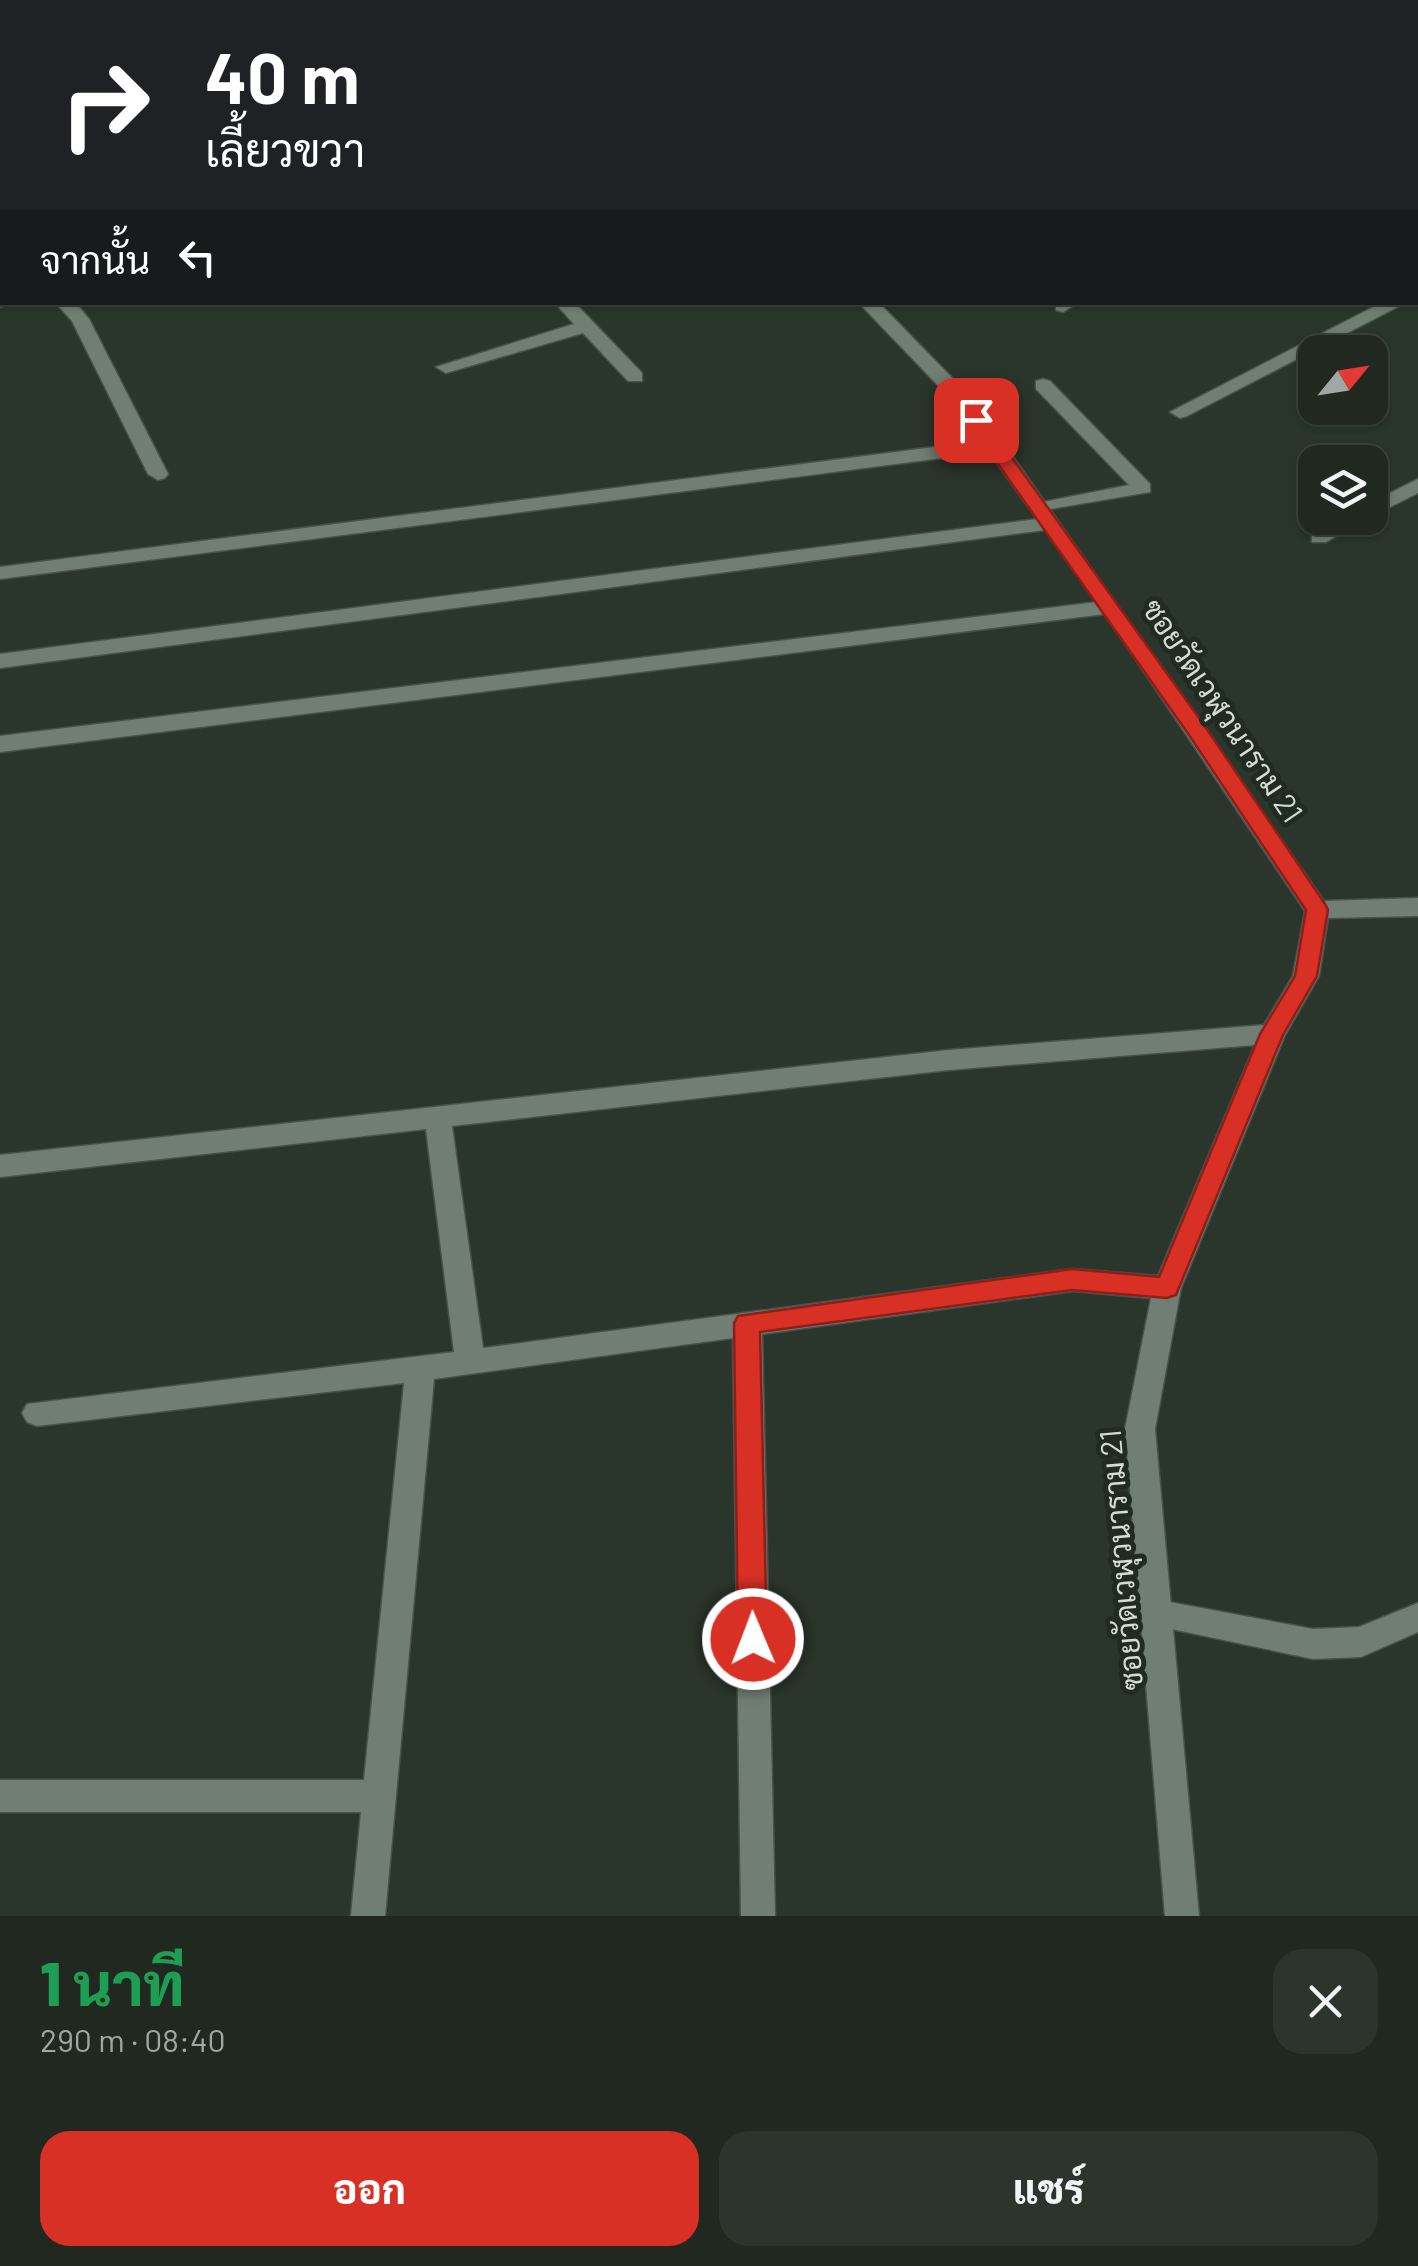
<!DOCTYPE html>
<html lang="th">
<meta charset="utf-8">
<style>
:root{--surface:#202820;--page:#2d342d;--text:#f1f3f6;--muted:#a2a6a5;--line:#3d443e;--accent:#d93025}
body{margin:0;font-family:Barlow,Sarabun,sans-serif;background:var(--page);color:var(--text);height:100vh;display:flex;flex-direction:column;font-size:38px;white-space:nowrap}
*{box-sizing:border-box;margin:0}
p{font-size:32px;color:var(--muted)}
.icon{flex:none;width:55px;height:55px;fill:none;stroke:currentColor;stroke-width:2;stroke-linecap:round;stroke-linejoin:round}
.map{position:relative;height:1916px;overflow:hidden}
.panel{display:flex;flex-direction:column;background:var(--surface);flex:1}
.panel>*{flex:none}
.top-card{position:absolute;left:0px;top:0px;width:1420px;height:305px;box-shadow:0 2px 8px #0004,0 0 0 2px var(--line);background:#202124;color:#fff;overflow:hidden}
.needle{width:65px;rotate:60deg}
.tools{position:absolute;left:1298px;top:335px;display:grid;gap:20px}
.tools a{display:grid;place-items:center;width:90px;height:90px;border-radius:20px;background:var(--surface);box-shadow:0 2px 8px #0004,0 0 0 2px var(--line);font-size:50px}
.pin{position:absolute;display:grid;place-items:center;width:85px;height:85px;color:#fff;margin:-42px;border-radius:20px;box-shadow:0 5px 15px #0006}
.me{position:absolute;width:110px;margin:-55px;rotate:359deg;stroke-linejoin:round;filter:drop-shadow(0 0 8px #0008)}
.turn{display:flex;align-items:center;gap:35px;height:210px;padding:0 40px;font-size:45px}
.turn .icon{width:130px;height:130px;stroke-width:2.5}
.turn b{display:block;font-size:70px;line-height:85px}
.then{display:flex;align-items:center;height:95px;padding:0 40px;background:#0003;gap:20px;font-size:38px}
.round{display:grid;place-items:center;flex:none;width:105px;height:105px;border-radius:30px;background:var(--page)}
.headline{display:flex;align-items:center;justify-content:space-between;height:170px;padding:0 40px}
h1{font-size:60px;font-weight:800;line-height:75px;color:#1e9e55}
.primary-button{display:flex;gap:20px;margin-top:auto;padding:20px 40px}
.primary-button a{flex:1;height:115px;border-radius:30px;background:var(--accent);color:#fff;font-size:40px;font-weight:800;line-height:115px;text-align:center}
.primary-button a+a{background:var(--page);color:var(--text)}
.map>svg:first-child{display:block}
.lines{fill:none;stroke-linecap:round;stroke-linejoin:round}
.service-casing{stroke:#48524a;stroke-width:3}
.minor-casing{stroke:#48524a;stroke-width:3}
.tertiary-casing{stroke:#48524a;stroke-width:3}
.service{fill:#717e73;fill-rule:evenodd}
.minor{fill:#717e73;fill-rule:evenodd}
.tertiary{fill:#717e73;fill-rule:evenodd}
.route{fill:#d93025;stroke:#8d1f18;stroke-width:2.5}
.labels{text-anchor:middle;stroke-width:10;stroke-linejoin:round;paint-order:stroke}
.street-label{font-size:30px;fill:#d4dcd5;stroke:#202b22}
</style>
<div class="map">
<svg width="1418" height="1916" viewBox="0 0 1418 1916">
<rect width="100%" height="100%" fill="#2a352b"/>
<g class="lines">
<defs>
<g id="service">
<polygon points="1043,379 1050,381 1150,484 1150,492 1033,512 1033,504 1129,485 1036,389 1036,381"/>
<polygon points="1159,1600 1313,1629 1359,1627 1418,1603 1418,1632 1361,1657 1313,1659 1148,1624 1143,1614 1148,1604"/>
</g>
<g id="minor">
<polygon points="59,0 75,0 76,2 61,2"/>
<polygon points="244,0 260,0 261,2 246,2"/>
<polygon points="407,0 423,0 424,2 409,2"/>
<polygon points="572,0 588,0 589,2 574,2"/>
<polygon points="1041,0 1060,0 1062,2 1043,2"/>
<polygon points="0,295 2,302 8,304 0,307"/>
<polygon points="55,302 75,302 89,319 168,474 165,478 158,480 148,474 72,321"/>
<polygon points="554,302 574,302 642,373 642,381 628,381 583,333 446,373 436,367 574,324"/>
<path d="M858,302h20l86,88 38,51 322,460 94,-3v18l-90,2 -9,58 -34,59 -104,253 -26,141 44,487h-34l-40,-487 26,-131 -78,-7 -311,43 13,582h-34l-8,-578 -299,41 -49,537h-34l10,-104h-361v-32h364l40,-397 -367,43 -10,-4 -5,-9 5,-9 427,-52 -28,-223 -426,48v-22l949,-105 315,-25 29,-49 12,-65 -200,-297 -1105,138v-16l1097,-134 -52,-72 -1045,138v-14l1037,-135 -48,-67 -989,127v-12l981,-126 -31,-43zM1255,1045l-97,231 -85,-7 -590,79 -31,-222 497,-56z"/>
<polygon points="1056,302 1079,302 1063,312 1056,310"/>
<polygon points="1383,302 1407,302 1187,416 1180,418 1170,412"/>
<polygon points="1418,479 1418,493 1370,517 1370,503"/>
<polygon points="1342,518 1367,518 1326,542 1312,542 1312,534"/>
</g>
<rect id="tertiary" x="0" y="154" width="2" height="10"/>
</defs>
<use href="#service" class="service-casing"/>
<use href="#minor" class="minor-casing"/>
<use href="#tertiary" class="tertiary-casing"/>
<use href="#service" class="service"/>
<use href="#minor" class="minor"/>
<use href="#tertiary" class="tertiary"/>
</g>
<polygon class="route" points="970,416 982,416 1204,725 1325,904 1328,910 1317,976 1283,1035 1176,1295 1167,1298 1072,1290 760,1332 767,1639 763,1649 753,1653 742,1649 738,1639 734,1323 738,1316 1072,1269 1159,1277 1260,1034 1295,976 1306,910 1189,735 967,420"/>
<g class="labels">
<g class="street-label">
<text transform="translate(1222 711) rotate(56)" y="10">ซอยวัดเวฬุวนาราม 21</text>
<text transform="translate(1122 1560) rotate(-95)" y="10">ซอยวัดเวฬุวนาราม 21</text>
</g>
</g>
</svg>
<div class="tools">
<a><svg class="needle" viewBox="-14 -14 28 28"><path d="M0-13l5 13h-10z" fill="#e53935"/><path d="M0 13l5-13h-10z" fill="#a2a6a5"/></svg></a>
<a><svg class="icon" aria-label="layers" viewBox="0 0 24 24"><path d="M12 4l9 5-9 5-9-5zM3 14l9 5 9-5"/></svg></a>
</div>
<div class="pin" style="left:976px;top:420px;background:#d93025"><svg class="icon" aria-label="arrive" viewBox="0 0 24 24"><path d="M6 21V4h12l-3 4 3 4H6"/></svg></div>
<svg class="me" style="left:753px;top:1639px" viewBox="-20 -20 40 40"><circle r="17" fill="#d93025" stroke="#fff" stroke-width="3"/><path d="M0-11L8 9 0 5-8 9z" fill="#fff"/></svg>
<div class="top-card">
<div class="turn"><svg class="icon" aria-label="right" viewBox="0 0 24 24"><path d="M7 20v-9h11M14 6l5 5-5 5"/></svg><div><b>40 m</b>เลี้ยวขวา</div></div>
<div class="then">จากนั้น<svg class="icon" aria-label="left" viewBox="0 0 24 24"><path d="M17 20v-9H6M10 6l-5 5 5 5"/></svg></div>
</div>
</div>
<section class="panel">
<div class="headline"><div><h1>1 นาที</h1><p>290 m · 08:40</p></div><a class="round"><svg class="icon" aria-label="close" viewBox="0 0 24 24"><path d="M6 6l12 12M18 6L6 18"/></svg></a></div>
<div class="primary-button"><a>ออก</a><a>แชร์</a></div>
</section>
